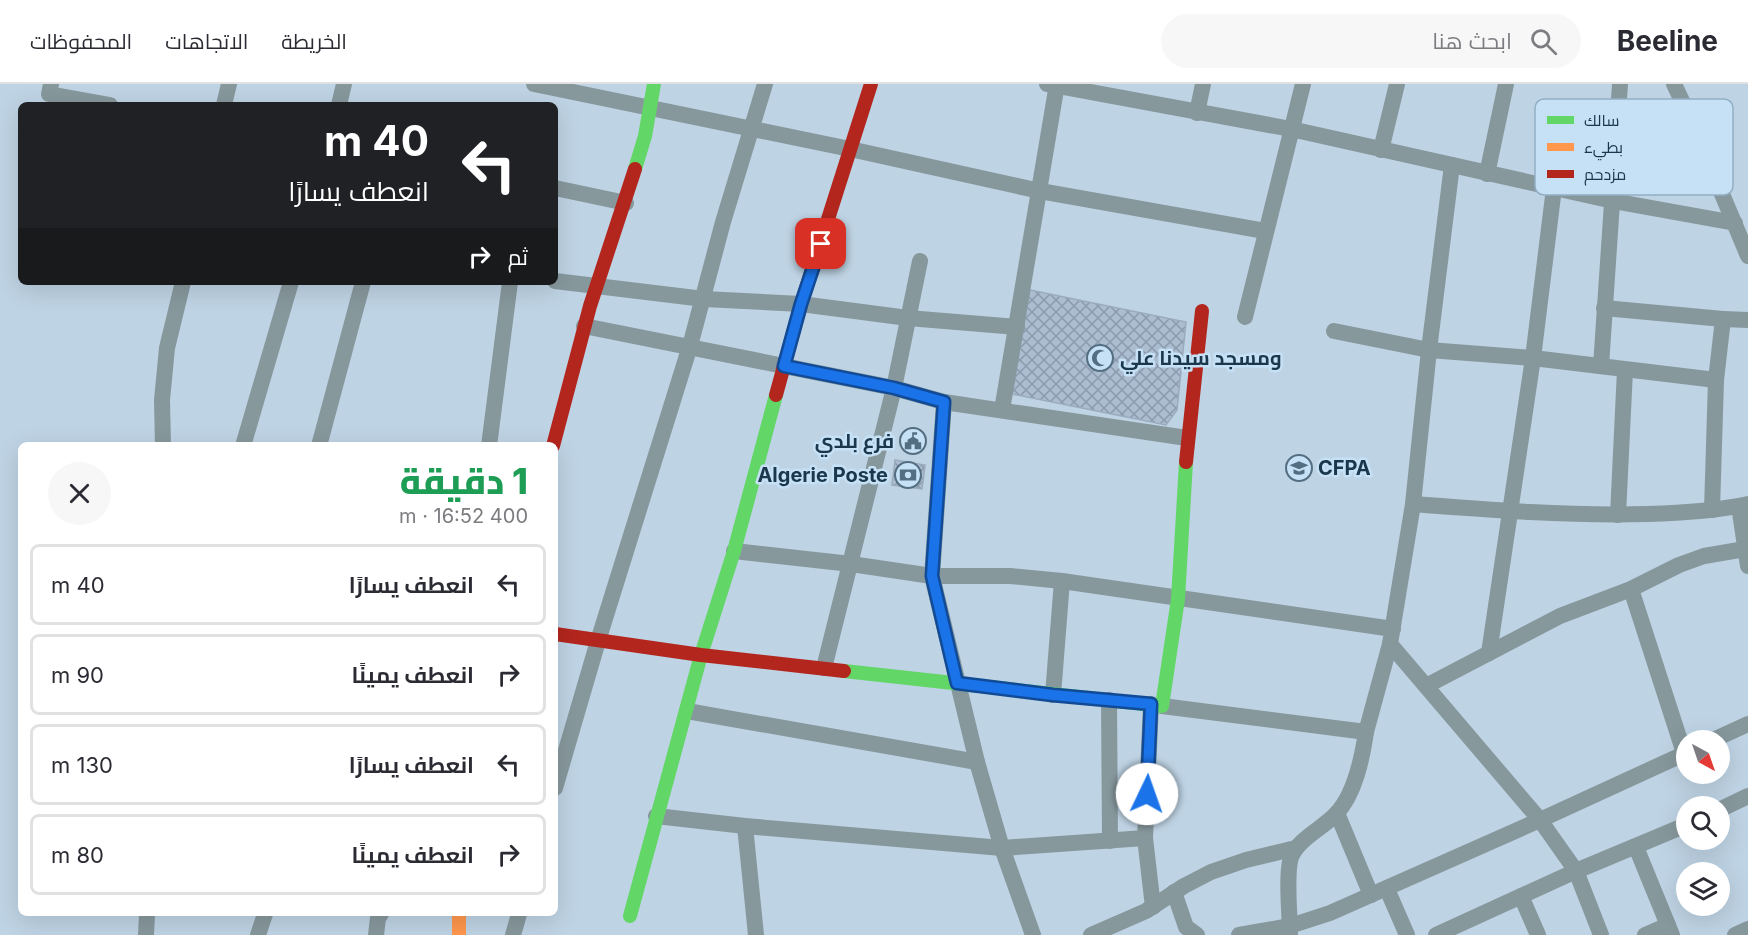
<!DOCTYPE html>
<html lang="ar">
<meta charset="utf-8">
<style>
:root{--surface:#fff;--page:#f7f7f7;--text:#2b2b33;--muted:#7c7c81;--line:#e1e1e2}
body{margin:0;font-family:Inter,Cairo,sans-serif;background:var(--page);color:var(--text);direction:rtl;height:100vh;display:flex;flex-direction:column;font-size:22px;white-space:nowrap}
*{box-sizing:border-box;margin:0}
p{font-size:20px;color:var(--muted)}
.icon{flex:none;width:33px;height:33px;fill:none;stroke:currentColor;stroke-width:2;stroke-linecap:round;stroke-linejoin:round}
.map{position:relative;flex:1;overflow:hidden;direction:ltr}
.sheet{position:absolute;left:18px;top:358px;width:540px;height:474px;display:flex;flex-direction:column;background:var(--surface);border-radius:9px;box-shadow:0 6px 24px #0002;direction:rtl}
.sheet>*{flex:none}
.guide{position:absolute;left:18px;top:18px;width:540px;height:183px;border-radius:9px;box-shadow:0 6px 24px #0002;direction:rtl;background:#202124;color:#fff;overflow:hidden}
.needle{width:39px;rotate:140deg}
.controls{position:absolute;left:1676px;top:646px;display:grid;gap:12px}
.controls a{display:grid;place-items:center;width:54px;height:54px;border-radius:50%;background:var(--surface);box-shadow:0 6px 24px #0002;font-size:30px}
.pin{position:absolute;display:grid;place-items:center;width:51px;height:51px;color:#fff;margin:-26px;border-radius:12px;box-shadow:0 3px 9px #0006}
.me{position:absolute;width:66px;margin:-33px;rotate:3deg;stroke-linejoin:round;filter:drop-shadow(0 0 4px #0008)}
.turn{display:flex;align-items:center;gap:21px;height:126px;padding:0 30px;font-size:27px}
.turn .icon{width:78px;height:78px;stroke-width:2.5}
.turn b{display:block;font-size:42px;line-height:51px}
.then{display:flex;align-items:center;height:57px;padding:0 30px;background:#0003;gap:12px;font-size:22px}
.round{display:grid;place-items:center;flex:none;width:63px;height:63px;border-radius:32px;background:var(--page)}
.headline{display:flex;align-items:center;justify-content:space-between;height:102px;padding:0 30px}
h1{font-size:36px;font-weight:800;line-height:45px;color:#1e9e55}
ul{padding:0;list-style:none}
li{display:flex;align-items:center;gap:18px;height:81px;margin:0 12px 9px;padding:0 18px;border:3px solid var(--line);border-radius:9px}
li div{flex:1}
li b{display:block;font-size:22px}
li em{font-style:normal}
header{display:flex;align-items:center;gap:36px;box-sizing:border-box;height:84px;padding:0 30px;background:var(--surface);border-bottom:2px solid var(--line)}
header strong{font-size:28px}
nav{display:flex;gap:33px;margin-inline-start:auto;font-size:21px}
.search{width:420px;height:54px;background:var(--page);display:flex;align-items:center;gap:15px;box-sizing:border-box;padding:0 21px;border-radius:33px;color:var(--muted);font-size:22px}
.map>svg:first-child{display:block}
.building{fill:url(#building-cross-hatch);stroke:#9babbe;stroke-width:1.5}
.lines{fill:none;stroke-linecap:round;stroke-linejoin:round}
.street{stroke:#87989d;stroke-width:16}
.fast{stroke:#63d668;stroke-width:14}
.slow{stroke:#ff974d;stroke-width:14}
.jam{stroke:#b3261e;stroke-width:14}
.route-casing{stroke:#114b97;stroke-width:15}
.route{stroke:#1a73e8;stroke-width:10}
.labels{text-anchor:middle;stroke-width:5;stroke-linejoin:round;paint-order:stroke}
.poi-label{font-size:20px;font-weight:bold;fill:#1b374c;stroke:#c6e1f6;text-anchor:start}
.key{fill:#c6e1f6;stroke:#93aec3;stroke-width:1.5}
.key-label{font-size:16px;fill:#1b374c}
</style>
<header>
<strong>Beeline</strong>
<div class="search"><svg class="icon" aria-label="search" viewBox="0 0 24 24"><circle cx="10" cy="10" r="6"/><path d="M15 15l6 6"/></svg>ابحث هنا</div>
<nav><a>الخريطة</a><a>الاتجاهات</a><a>المحفوظات</a></nav>
</header>
<div class="map">
<svg width="1748" height="851" viewBox="0 0 1748 851">
<defs>
<pattern id="building-cross-hatch" width="8" height="8" patternUnits="userSpaceOnUse" patternTransform="scale(1.5)"><rect width="8" height="8" fill="#acbcd1"/><path d="M0 0l8 8M0 8l8-8" fill="none" stroke="#8b9aac"/></pattern>
</defs>
<rect width="100%" height="100%" fill="#bed3e4"/>
<g class="building">
<polygon points="1030,206 1186,238 1177,326 1166,341 1012,310"/>
<polygon points="895,376 925,381 922,405 892,401"/>
</g>
<g class="lines">
<g class="street">
<polyline points="51,0 49,10 110,21"/>
<polyline points="534,0 850,65 1040,107 1265,147"/>
<polyline points="1047,0 1291,45 1613,117 1735,139"/>
<polyline points="1674,0 1691,36 1748,172"/>
<polyline points="224,21 229,0"/>
<polyline points="339,21 344,0"/>
<polyline points="1197,29 1203,0"/>
<polyline points="1381,66 1397,0"/>
<polyline points="1452,81 1429,266 1413,420 1390,560 1540,736 1576,787 1601,851"/>
<polyline points="1487,90 1506,0"/>
<polyline points="555,104 626,119"/>
<polyline points="555,197 704,215 801,220 908,234 1017,243"/>
<polyline points="1604,224 1723,235 1716,296 1712,426"/>
<polyline points="1245,233 1303,0"/>
<polyline points="1723,235 1748,236"/>
<polyline points="584,242 894,304 944,318 1187,354"/>
<polyline points="1334,247 1429,266 1533,274 1716,296"/>
<polyline points="1601,282 1620,0"/>
<polyline points="944,318 932,492 977,678 1002,764 1033,851"/>
<polyline points="1002,326 1057,0"/>
<polyline points="163,362 162,316 167,264 183,198"/>
<polyline points="243,362 291,198"/>
<polyline points="319,362 363,198"/>
<polyline points="489,362 510,198"/>
<path d="M1413,420c78,6 156,12 234,10 34,-1 68,-3 101,-10"/>
<polyline points="1739,422 1748,482"/>
<polyline points="1618,431 1625,286"/>
<polyline points="734,467 851,480 932,492 1010,492 1062,497 1393,545"/>
<polyline points="1631,505 1684,669"/>
<polyline points="1489,569 1533,274 1554,104"/>
<polyline points="824,584 894,304 920,177"/>
<polyline points="1426,602 1560,532 1631,505 1679,481 1704,472 1745,465"/>
<polyline points="1053,611 1062,497"/>
<polyline points="1109,616 1110,757"/>
<polyline points="1151,620 1145,754 1153,823"/>
<polyline points="1162,622 1366,648 1390,560"/>
<polyline points="687,627 977,678"/>
<polyline points="1711,657 1748,640"/>
<polyline points="555,704 598,557 690,262 723,138 765,0"/>
<polyline points="1719,726 1748,712"/>
<polyline points="1337,729 1371,811"/>
<polyline points="656,732 745,742 1002,764 1145,754"/>
<polyline points="745,742 756,851"/>
<polyline points="1636,763 1672,851"/>
<polyline points="1387,805 1407,851"/>
<polyline points="1174,808 1186,843 1197,851"/>
<polyline points="1521,812 1538,851"/>
<path d="M1290,850c0,-18 -5,-65 2,-79 8,-17 31,-27 44,-41 19,-20 26,-55 30,-82"/>
<polyline points="146,851 147,830"/>
<polyline points="258,851 265,830"/>
<polyline points="376,851 378,834 381,830"/>
<polyline points="513,851 519,830"/>
<polyline points="1091,851 1146,827 1184,802 1211,788 1246,776 1296,764"/>
<polyline points="1239,851 1290,842 1330,829 1540,736 1686,669"/>
<polyline points="1436,851 1576,787 1686,741"/>
<polyline points="1645,851 1668,841"/>
<polyline points="1735,851 1748,845"/>
</g>
<g class="fast">
<polyline points="635,85 645,52 654,0"/>
<polyline points="844,587 1162,622 1178,515 1186,378"/>
<polyline points="630,832 701,571 734,467 776,311"/>
</g>
<polyline class="slow" points="459,830 459,851"/>
<g class="jam">
<polyline points="776,311 801,220 871,0"/>
<polyline points="553,362 590,222 635,85"/>
<polyline points="1186,378 1202,227"/>
<polyline points="555,550 701,571 844,587"/>
</g>
</g>
<g class="lines">
<defs>
<polyline id="route" points="821,160 801,220 784,282 894,304 944,318 932,492 957,599 1053,611 1151,620 1147,710"/>
</defs>
<use href="#route" class="route-casing"/>
<use href="#route" class="route"/>
</g>
<defs>
<symbol id="mosque-ring" viewBox="-11 -11 22 22"><circle r="9.5" fill="#c6e1f6" stroke="#546e81" stroke-width="1.5"/><path d="M3.5-4.9A6 6 0 1 0 3.5 4.9A5 5 0 1 1 3.5-4.9Z" fill="#546e81"/></symbol>
<symbol id="civic-ring" viewBox="-11 -11 22 22"><circle r="9.5" fill="#c6e1f6" stroke="#546e81" stroke-width="1.5"/><path d="M-.6-6.5H3V-4.5H.6V-3L4-1V1h2V6H-6V1h2V-1L-.6-3ZM-1.2 2.5V6h2.4V2.5Z" fill="#546e81"/></symbol>
<symbol id="university-ring" viewBox="-11 -11 22 22"><circle r="9.5" fill="#c6e1f6" stroke="#546e81" stroke-width="1.5"/><path d="M0-5L7-2L0 1L-7-2ZM-4 1L0 2.5L4 1V4Q0 6-4 4Z" fill="#546e81"/></symbol>
<symbol id="bank-ring" viewBox="-11 -11 22 22"><circle r="9.5" fill="#c6e1f6" stroke="#546e81" stroke-width="1.5"/><path d="M-6-4H6V4H-6ZM0-2.3a2.3 2.3 0 1 0 0 4.6a2.3 2.3 0 1 0 0-4.6Z" fill="#546e81"/></symbol>
</defs>
<g fill-rule="evenodd">
<use href="#mosque-ring" x="1085" y="259" width="30" height="30"/>
<use href="#civic-ring" x="898" y="342" width="30" height="30"/>
<use href="#university-ring" x="1284" y="369" width="30" height="30"/>
<use href="#bank-ring" x="893" y="376" width="30" height="30"/>
</g>
<g class="labels">
<g class="poi-label">
<text x="1120" y="281">ومسجد سيدنا علي</text>
<text x="894" y="364" text-anchor="end">فرع بلدي</text>
<text x="1318" y="391">CFPA</text>
<text x="888" y="398" text-anchor="end">Algerie Poste</text>
</g>
</g>
<rect x="1535" y="15" width="198" height="96" rx="9" class="key"/>
<rect x="1547" y="32" width="27" height="8" fill="#63d668"/>
<rect x="1547" y="59" width="27" height="8" fill="#ff974d"/>
<rect x="1547" y="86" width="27" height="8" fill="#b3261e"/>
<g class="key-label">
<text x="1584" y="42">سالك</text>
<text x="1584" y="69">بطيء</text>
<text x="1584" y="96">مزدحم</text>
</g>
</svg>
<div class="controls">
<a><svg class="needle" viewBox="-14 -14 28 28"><path d="M0-13l5 13h-10z" fill="#e53935"/><path d="M0 13l5-13h-10z" fill="#7c7c81"/></svg></a>
<a><svg class="icon" aria-label="search" viewBox="0 0 24 24"><circle cx="10" cy="10" r="6"/><path d="M15 15l6 6"/></svg></a>
<a><svg class="icon" aria-label="layers" viewBox="0 0 24 24"><path d="M12 4l9 5-9 5-9-5zM3 14l9 5 9-5"/></svg></a>
</div>
<div class="pin" style="left:821px;top:160px;background:#d93025"><svg class="icon" aria-label="arrive" viewBox="0 0 24 24"><path d="M6 21V4h12l-3 4 3 4H6"/></svg></div>
<svg class="me" style="left:1147px;top:710px" viewBox="-20 -20 40 40"><circle r="19" fill="#fff"/><path d="M0-13L10 11 0 6-10 11z" fill="#1a73e8"/></svg>
<div class="guide">
<div class="turn"><svg class="icon" aria-label="left" viewBox="0 0 24 24"><path d="M17 20v-9H6M10 6l-5 5 5 5"/></svg><div><b>40 m</b>انعطف يسارًا</div></div>
<div class="then">ثم<svg class="icon" aria-label="right" viewBox="0 0 24 24"><path d="M7 20v-9h11M14 6l5 5-5 5"/></svg></div>
</div>
<section class="sheet">
<div class="headline"><div><h1>1 دقيقة</h1><p>400 m · 16:52</p></div><a class="round"><svg class="icon" aria-label="close" viewBox="0 0 24 24"><path d="M6 6l12 12M18 6L6 18"/></svg></a></div>
<ul>
<li><svg class="icon" aria-label="left" viewBox="0 0 24 24"><path d="M17 20v-9H6M10 6l-5 5 5 5"/></svg><div><b>انعطف يسارًا</b></div><em>40 m</em></li>
<li><svg class="icon" aria-label="right" viewBox="0 0 24 24"><path d="M7 20v-9h11M14 6l5 5-5 5"/></svg><div><b>انعطف يمينًا</b></div><em>90 m</em></li>
<li><svg class="icon" aria-label="left" viewBox="0 0 24 24"><path d="M17 20v-9H6M10 6l-5 5 5 5"/></svg><div><b>انعطف يسارًا</b></div><em>130 m</em></li>
<li><svg class="icon" aria-label="right" viewBox="0 0 24 24"><path d="M7 20v-9h11M14 6l5 5-5 5"/></svg><div><b>انعطف يمينًا</b></div><em>80 m</em></li>
</ul>
</section>
</div>
